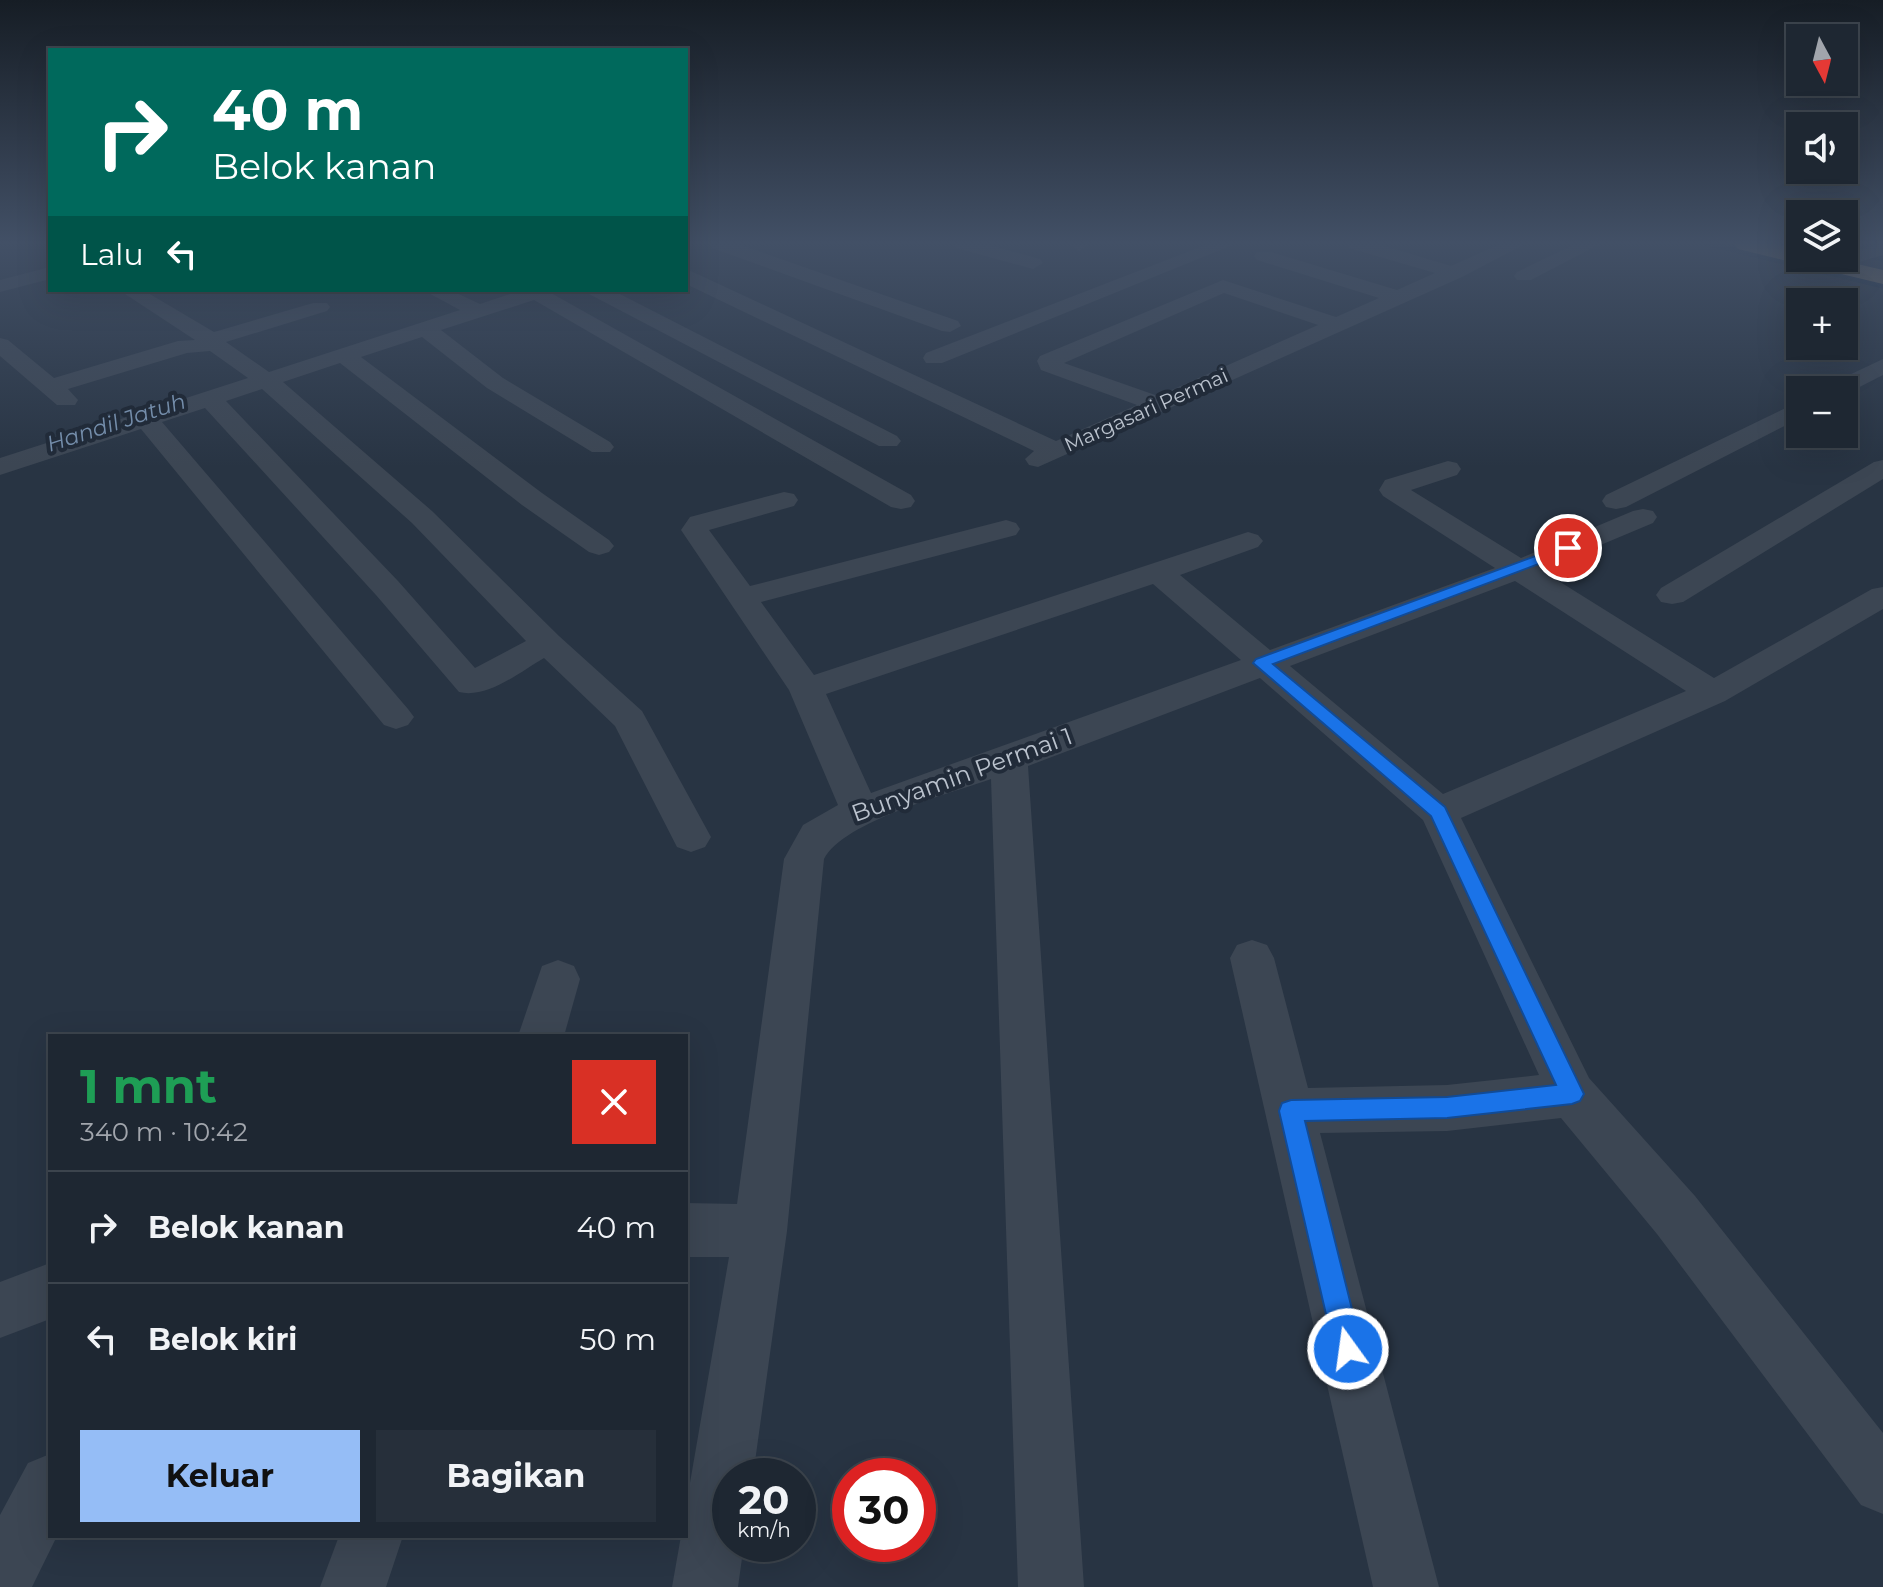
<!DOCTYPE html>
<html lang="id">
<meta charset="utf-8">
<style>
:root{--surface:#1e2732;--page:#262f3a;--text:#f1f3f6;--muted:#a1a5ac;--line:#3c444d;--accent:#95bdf6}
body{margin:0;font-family:Montserrat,sans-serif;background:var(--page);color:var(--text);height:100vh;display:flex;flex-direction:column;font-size:30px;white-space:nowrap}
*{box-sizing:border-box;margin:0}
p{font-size:26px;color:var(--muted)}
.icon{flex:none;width:44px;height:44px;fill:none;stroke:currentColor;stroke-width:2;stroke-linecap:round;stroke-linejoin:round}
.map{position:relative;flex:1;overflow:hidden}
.panel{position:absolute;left:48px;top:1034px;width:640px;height:504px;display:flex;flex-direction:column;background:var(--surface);border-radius:0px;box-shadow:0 8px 32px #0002,0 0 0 2px var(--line)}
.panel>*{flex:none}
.banner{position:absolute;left:48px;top:48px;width:640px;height:244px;border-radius:0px;box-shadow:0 8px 32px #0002,0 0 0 2px var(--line);background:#00695c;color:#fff;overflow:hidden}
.needle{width:52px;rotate:173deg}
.fabs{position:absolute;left:1786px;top:24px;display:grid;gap:16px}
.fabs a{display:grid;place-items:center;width:72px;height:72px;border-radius:0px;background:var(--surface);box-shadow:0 8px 32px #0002,0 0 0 2px var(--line);font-size:40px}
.speed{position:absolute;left:712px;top:1458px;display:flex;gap:16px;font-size:40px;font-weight:700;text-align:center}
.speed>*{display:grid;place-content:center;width:104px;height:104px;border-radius:50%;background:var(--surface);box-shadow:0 8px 32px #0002,0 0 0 2px var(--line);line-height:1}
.speed small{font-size:20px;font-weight:400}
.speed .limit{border:12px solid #d22;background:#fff;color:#111}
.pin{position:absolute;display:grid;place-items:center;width:68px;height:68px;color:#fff;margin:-34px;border:4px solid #fff;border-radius:50%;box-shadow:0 2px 8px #0007}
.me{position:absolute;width:88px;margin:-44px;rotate:346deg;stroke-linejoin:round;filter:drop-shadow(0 0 6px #0008)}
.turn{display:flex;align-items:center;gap:28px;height:168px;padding:0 32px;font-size:36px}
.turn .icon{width:104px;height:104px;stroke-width:2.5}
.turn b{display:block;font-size:56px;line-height:68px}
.then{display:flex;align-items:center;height:76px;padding:0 32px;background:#0003;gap:16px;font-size:30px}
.round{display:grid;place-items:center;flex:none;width:84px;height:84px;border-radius:0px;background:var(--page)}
.overview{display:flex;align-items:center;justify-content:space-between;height:136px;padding:0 32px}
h1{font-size:48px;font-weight:700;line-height:60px;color:#1e9e55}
.cta{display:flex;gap:16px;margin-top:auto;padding:16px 32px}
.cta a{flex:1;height:92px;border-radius:0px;background:var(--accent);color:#111;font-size:32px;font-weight:700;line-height:92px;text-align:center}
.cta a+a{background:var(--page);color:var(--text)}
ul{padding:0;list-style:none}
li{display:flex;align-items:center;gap:24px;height:112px;padding:0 32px;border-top:2px solid var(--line)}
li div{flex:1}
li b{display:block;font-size:30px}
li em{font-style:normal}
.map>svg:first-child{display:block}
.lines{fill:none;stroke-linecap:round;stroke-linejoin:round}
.stream{stroke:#1a2c42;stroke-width:5}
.minor{fill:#3c4653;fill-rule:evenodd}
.highway{fill:#796c5a;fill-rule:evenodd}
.route{fill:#1a73e8;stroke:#114b97;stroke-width:2}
.labels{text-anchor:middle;stroke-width:8;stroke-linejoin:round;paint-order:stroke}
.far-street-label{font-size:20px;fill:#bac2cd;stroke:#212b39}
.far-water-label{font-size:22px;font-style:italic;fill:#748daa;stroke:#212b39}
.street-label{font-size:24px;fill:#bac2cd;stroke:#212b39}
</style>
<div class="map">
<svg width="1883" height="1587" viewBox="0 0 1883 1587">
<rect width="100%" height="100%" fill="#283443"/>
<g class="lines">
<g class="stream">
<polyline points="1709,244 1883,286"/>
<polyline points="1844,250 1883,259"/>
</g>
<g class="minor">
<polygon points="710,244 738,244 958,321 961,326 950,332 942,331 712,248"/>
<polygon points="954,244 986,244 1040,259 1043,263 1033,269 956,248"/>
<polygon points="1089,244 1079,251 1070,245 1070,244"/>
<polygon points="1208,244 1235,244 942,363 926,363 923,358 926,353"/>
<path d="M1347,244h31l73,22 49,-22h25l-63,33 -424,190 -9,-2 -4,-6 9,-8 -348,-167v-14l7,2 363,169 81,-36 -96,-35 -4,-9 3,-5 183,-76 113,37 43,-19 -122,-38 -3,-4 3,-4h14l126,38 38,-17 -86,-25zM1224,293l94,32 -160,71 -94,-33z"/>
<polygon points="1575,244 1600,244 1531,280 1517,280 1514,276 1517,272"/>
<polygon points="1797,244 1785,251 1776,245 1776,244"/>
<polygon points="1879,244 1883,244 1883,255 1846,266 1836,260 1844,258 1844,254"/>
<polygon points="50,267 50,279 0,292 0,280"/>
<path d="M119,290h24l71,42 99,-29h14l3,4 -3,4 -101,31 43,30 191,-62 -37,-20h27l30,14 42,-14h31l-2,3 360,202 4,6 -4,6 -10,2 -10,-2 -357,-207 -93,30 62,48 107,64 4,5 -4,5h-18l-105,-64 -65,-51 -61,20 181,136 67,47 5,6 -5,6 -10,3 -10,-3 -67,-47 -182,-142 -57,19 149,129 127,125 83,75 69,126 -6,10 -14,5 -14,-5 -62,-121 -71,-68c-24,14 -57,41 -85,34l-83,-97 -171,-187 -43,14 246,287 6,8 -6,8 -12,4 -12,-4 -243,-296 -141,46v-17l248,-80 -38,-27 -23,2 -119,36 10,11 -3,5h-18l-57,-49v-18l8,2 46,38 124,-37 17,-1zM262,389l150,134 114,118 -51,27 -77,-87 -172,-180z"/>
<polygon points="586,290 612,290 897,436 901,441 897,446 879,446 589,294"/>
<polygon points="1883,359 1883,375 1844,395 1844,390 1824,390 1828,385"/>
<polygon points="1800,401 1800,418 1626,507 1616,509 1606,507 1602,501 1606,495"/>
<polygon points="1883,460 1883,479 1683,602 1672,604 1661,602 1656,595 1661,588 1874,462"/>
<path d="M1448,461l9,2 4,6 -4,6 -46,15 110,68 112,-47 10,-2 10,2 4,6 -4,6 -112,47 173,108 158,-89 11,-2v22l-158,92 -264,117 128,260 106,118 188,237v81l-22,-9 -204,-271 -96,-116 -114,13 -127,2 119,454h-66l-143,-629 7,-13 15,-5 15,5 7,13 34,130 139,-3 92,-10 -116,-255 -163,-142 -232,88 56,821h-66l-27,-808c-42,15 -147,42 -167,80l-37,372 -34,245h-23v68h14l-6,43h-66l9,-51h5v-30l43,-249h-43v-54l51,1 47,-345 19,-34 35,-20 -49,-115 -108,-160 9,-13 94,-25 10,2 4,6 -4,6 -85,24 41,56 256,-66 10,3 4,6 -4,6 -255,67 53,73 434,-143 10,3 5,6 -5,6 -78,28 90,75 225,-82 -112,-72 -4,-6 6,-10zM1515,581l171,110 -243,103 -153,-128zM1153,584l88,76 -370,133 -45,-99z"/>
<polygon points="558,960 574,966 580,979 564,1036 518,1036 542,966"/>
<polygon points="50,1263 50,1319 0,1338 0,1282"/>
<polygon points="50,1454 50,1536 57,1536 32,1587 0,1587 0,1515 28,1463"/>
<polygon points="339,1536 403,1536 386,1587 320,1587"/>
</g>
<polygon class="highway" points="1735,244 1775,244 1800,250 1800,258 1832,258 1883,270 1883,284 1738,249"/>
</g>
<linearGradient id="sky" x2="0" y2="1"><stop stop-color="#161d25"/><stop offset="0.52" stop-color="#425066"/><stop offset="1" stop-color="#425066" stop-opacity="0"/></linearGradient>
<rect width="1883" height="467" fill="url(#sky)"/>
<polygon class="route" points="1568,544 1573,545 1573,551 1273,664 1445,807 1584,1094 1580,1101 1572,1104 1447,1118 1305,1121 1362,1349 1358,1359 1348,1363 1338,1359 1334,1349 1279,1111 1282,1103 1291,1100 1447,1097 1556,1085 1431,816 1253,663 1256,659"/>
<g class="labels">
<g class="far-street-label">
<text transform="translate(1146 410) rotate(-24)" y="7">Margasari Permai</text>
</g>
<g class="far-water-label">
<text transform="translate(116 422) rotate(-18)" y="8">Handil Jatuh</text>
</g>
<g class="street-label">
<text transform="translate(962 775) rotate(-20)" y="8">Bunyamin Permai 1</text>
</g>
</g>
</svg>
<div class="fabs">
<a><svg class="needle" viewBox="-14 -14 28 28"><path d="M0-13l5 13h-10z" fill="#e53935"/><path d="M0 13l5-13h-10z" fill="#a1a5ac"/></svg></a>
<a><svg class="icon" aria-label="sound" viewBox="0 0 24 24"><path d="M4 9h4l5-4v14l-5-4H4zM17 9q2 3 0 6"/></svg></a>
<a><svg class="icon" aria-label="layers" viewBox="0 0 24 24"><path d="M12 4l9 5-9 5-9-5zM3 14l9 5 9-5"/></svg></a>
<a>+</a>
<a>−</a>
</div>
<div class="speed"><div>20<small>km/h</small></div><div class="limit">30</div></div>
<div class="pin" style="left:1568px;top:548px;background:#d93025"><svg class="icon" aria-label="arrive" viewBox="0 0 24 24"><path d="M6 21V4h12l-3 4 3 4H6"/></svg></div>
<svg class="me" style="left:1348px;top:1349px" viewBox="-20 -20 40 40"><circle r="17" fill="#1a73e8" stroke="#fff" stroke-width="3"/><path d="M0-11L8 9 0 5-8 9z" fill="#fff"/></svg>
<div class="banner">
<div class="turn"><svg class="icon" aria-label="right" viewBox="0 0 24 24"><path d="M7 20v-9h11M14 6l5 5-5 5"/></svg><div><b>40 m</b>Belok kanan</div></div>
<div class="then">Lalu<svg class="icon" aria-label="left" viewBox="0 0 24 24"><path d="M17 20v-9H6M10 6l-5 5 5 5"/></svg></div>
</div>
<section class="panel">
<div class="overview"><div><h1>1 mnt</h1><p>340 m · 10:42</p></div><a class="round" style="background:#d93025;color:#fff"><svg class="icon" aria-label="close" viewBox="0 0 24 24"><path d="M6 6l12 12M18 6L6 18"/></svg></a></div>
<ul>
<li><svg class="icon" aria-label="right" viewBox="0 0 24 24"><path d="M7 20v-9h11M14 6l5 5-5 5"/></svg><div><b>Belok kanan</b></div><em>40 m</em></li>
<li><svg class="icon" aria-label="left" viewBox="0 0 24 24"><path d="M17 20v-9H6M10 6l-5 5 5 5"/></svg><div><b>Belok kiri</b></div><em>50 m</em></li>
</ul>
<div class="cta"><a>Keluar</a><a>Bagikan</a></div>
</section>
</div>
